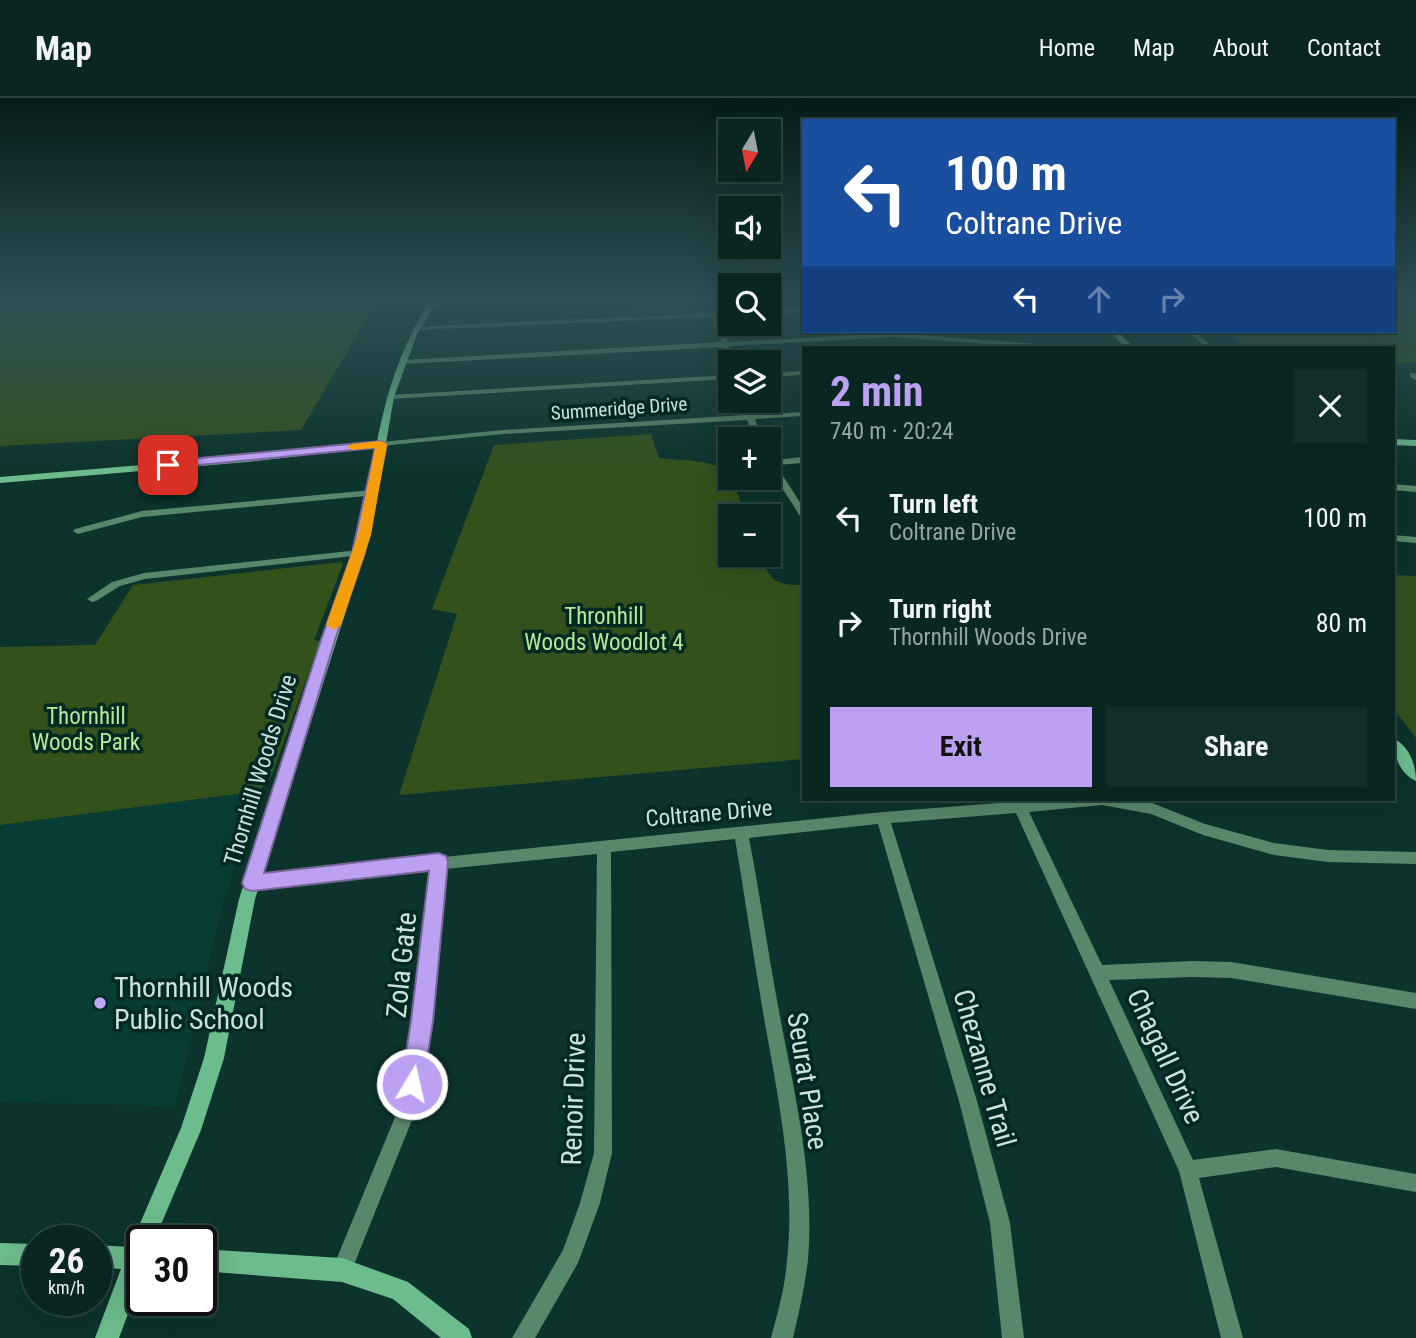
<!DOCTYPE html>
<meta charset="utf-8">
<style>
:root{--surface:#092621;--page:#122e2a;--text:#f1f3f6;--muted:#99a5a5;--line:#29433f;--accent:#bca0f2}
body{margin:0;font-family:"Roboto Condensed",sans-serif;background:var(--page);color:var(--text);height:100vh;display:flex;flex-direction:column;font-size:26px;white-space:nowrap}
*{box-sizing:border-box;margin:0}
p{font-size:23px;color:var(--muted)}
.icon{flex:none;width:38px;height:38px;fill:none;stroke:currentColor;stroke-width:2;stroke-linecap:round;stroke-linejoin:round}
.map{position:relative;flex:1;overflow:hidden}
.drawer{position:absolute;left:802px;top:248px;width:593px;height:455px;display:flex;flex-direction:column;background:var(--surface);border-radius:0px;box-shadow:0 7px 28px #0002,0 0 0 2px var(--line)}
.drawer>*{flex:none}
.guide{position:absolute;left:802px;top:21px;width:593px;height:214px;border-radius:0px;box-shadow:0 7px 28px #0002,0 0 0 2px var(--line);background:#1a4fa0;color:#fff;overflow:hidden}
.needle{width:46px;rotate:190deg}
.controls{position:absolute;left:718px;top:21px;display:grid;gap:14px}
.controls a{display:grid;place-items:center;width:63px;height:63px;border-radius:0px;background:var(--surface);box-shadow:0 7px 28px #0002,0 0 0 2px var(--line);font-size:35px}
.speed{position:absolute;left:21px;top:1127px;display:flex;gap:14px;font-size:35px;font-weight:700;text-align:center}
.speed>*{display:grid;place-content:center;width:91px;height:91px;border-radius:50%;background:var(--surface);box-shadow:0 7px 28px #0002,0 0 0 2px var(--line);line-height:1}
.speed small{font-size:18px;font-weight:400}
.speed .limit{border:4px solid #111;border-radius:10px;background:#fff;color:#111}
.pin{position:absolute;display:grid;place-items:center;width:60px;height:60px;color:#fff;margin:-30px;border-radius:14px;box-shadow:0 4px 10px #0006}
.me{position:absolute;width:77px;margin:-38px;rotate:9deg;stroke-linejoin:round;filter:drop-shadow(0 0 5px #0008)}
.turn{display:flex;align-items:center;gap:24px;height:147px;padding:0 28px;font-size:32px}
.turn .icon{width:91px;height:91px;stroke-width:2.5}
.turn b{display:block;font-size:49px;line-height:60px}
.lanes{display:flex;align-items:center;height:66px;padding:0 28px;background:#0003;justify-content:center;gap:35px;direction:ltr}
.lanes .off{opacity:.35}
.round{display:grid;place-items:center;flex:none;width:74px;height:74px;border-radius:0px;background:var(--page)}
.overview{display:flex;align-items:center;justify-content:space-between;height:119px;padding:0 28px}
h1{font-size:42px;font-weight:700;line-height:52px;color:var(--accent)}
.button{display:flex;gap:14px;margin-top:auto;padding:14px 28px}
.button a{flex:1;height:80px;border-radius:0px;background:var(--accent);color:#111;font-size:28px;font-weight:700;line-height:80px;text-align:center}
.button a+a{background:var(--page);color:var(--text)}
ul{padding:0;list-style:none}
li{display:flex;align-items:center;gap:21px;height:105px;padding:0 28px}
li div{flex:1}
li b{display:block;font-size:26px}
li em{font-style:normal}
header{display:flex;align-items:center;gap:42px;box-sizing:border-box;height:98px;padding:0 35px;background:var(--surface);border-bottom:2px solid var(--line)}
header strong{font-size:33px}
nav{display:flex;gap:38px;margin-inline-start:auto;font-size:24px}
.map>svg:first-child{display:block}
.built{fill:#083d35}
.green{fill:#34511c}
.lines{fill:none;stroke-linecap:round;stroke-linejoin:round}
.street{fill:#58886a;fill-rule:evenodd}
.secondary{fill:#6dbc8d;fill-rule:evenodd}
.route{fill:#bca0f2;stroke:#7a689d;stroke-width:2}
.slow{fill:#f59e0b}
.poi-dot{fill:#bda9f5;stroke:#012923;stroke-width:2.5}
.labels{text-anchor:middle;stroke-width:7;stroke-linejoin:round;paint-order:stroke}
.far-street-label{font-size:19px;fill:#cde1dc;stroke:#012923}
.park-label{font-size:23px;fill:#b7ea93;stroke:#012923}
.street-label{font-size:23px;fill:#cde1dc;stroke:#012923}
.near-street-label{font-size:28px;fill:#cde1dc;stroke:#012923}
.near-poi-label{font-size:28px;fill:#cde1dc;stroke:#012923;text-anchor:start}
</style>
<header>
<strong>Map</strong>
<nav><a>Home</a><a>Map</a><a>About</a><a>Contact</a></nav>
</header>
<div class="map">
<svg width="1416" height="1240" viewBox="0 0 1416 1240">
<rect width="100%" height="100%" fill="#0c332c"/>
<polygon class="built" points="259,693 223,805 175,1008 0,1004 0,727"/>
<g class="green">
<polygon points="0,202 416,202 412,211 371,213 301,332 0,348"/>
<polygon points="632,202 727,202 730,204 713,207 708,213 631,217"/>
<polygon points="1393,202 1416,202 1416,265 1393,265 1393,250 1244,250 1229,233 1393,233"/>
<path d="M651,336l8,24c57,6 69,-3 86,58h-15v39h28c14,25 15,30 45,30v174l-404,36 58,-181 -25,-5 62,-164z"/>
<polygon points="341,464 343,466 314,542 320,543 272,677 259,693 0,727 0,549 95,547 133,487"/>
<polygon points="1393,477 1416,478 1416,640 1393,610"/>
</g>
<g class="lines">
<g class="street">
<polygon points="362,202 374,202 371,204"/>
<polygon points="803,210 803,214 768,216 768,212"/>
<polygon points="730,214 730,218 719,218 728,244 894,235 1064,248 1067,250 1040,250 894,239 729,248 735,264 730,266 722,249 403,266 399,264 403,262 721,244 713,219 414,232 413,231 416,229"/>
<polygon points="1187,233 1194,233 1214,250 1207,250"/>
<polygon points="803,273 803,277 768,279 768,275"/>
<polygon points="1410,275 1416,276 1416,282 1410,279"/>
<polygon points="730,277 730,281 390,301 386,299 390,297"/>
<polygon points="740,303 748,303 753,317 803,314 803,318 755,321 762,341 754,341 747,322 503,336 381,348 377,346 381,344 503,332 745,317"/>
<polygon points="768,359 773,362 803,359 803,365 776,367 803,409 803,419 800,418 768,368"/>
<polygon points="1393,386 1416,388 1416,394 1393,392"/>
<polygon points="373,392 376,393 376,397 142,419 78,436 73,433 75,431 142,413"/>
<polygon points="1393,437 1416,439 1416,445 1393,443"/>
<polygon points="359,452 362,453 362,457 145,481 120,488 96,503 92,504 87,501 112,484 144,475"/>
<path d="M1038,702h93l21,3 53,21 69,19 54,7 88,2v12l-88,-2 -54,-7 -71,-20 -52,-21 -49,-9 -73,7 73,153 90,-4 39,1 185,31v16l-185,-31 -39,-1 -83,3 84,180 83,-11 140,25v18l-140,-25 -77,11 44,160h-22l-42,-167 -163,-358 -125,10 86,278 33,122 14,115h-22l-12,-115 -31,-122 -81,-277 -129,14c11,57 19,115 30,173 15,81 36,165 29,249 -3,26 -9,52 -15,78h-22c7,-26 14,-51 16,-78 9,-83 -10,-167 -24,-248 -10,-57 -18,-115 -28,-173l-124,13 1,301 -12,50 -22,60 -43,75h-23l51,-88 17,-47 14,-50 3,-299 -152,15 -15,152 -12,84 -69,172 -7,3 -7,-3 -3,-7 68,-165 14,-84 17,-150 -179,18 -5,-1 -2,-5 2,-5 186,-20 6,-3 5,2 439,-45z"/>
</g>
<g class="secondary">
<path d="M430,202h8l-21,34 -23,63 -24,138 -115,364 -31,159 -23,72 -47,111h-12v35l-23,62h-24l26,-69 -25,-2v-22l34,2 51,-119 23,-70 35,-159 119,-364 18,-88 -129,15 -247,21v-6l247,-21 130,-14c11,-55 24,-94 53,-142z"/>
<polygon points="1109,233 1117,233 1134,250 1126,250"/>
<polygon points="1393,341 1416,342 1416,348 1393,347"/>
<path d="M1393,640c16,8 23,26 23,43 -16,-7 -23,-26 -23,-43z"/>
<polygon points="0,1145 37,1146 37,1168 0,1167"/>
<polygon points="201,1151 342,1160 408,1184 469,1231 472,1240 441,1240 393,1201 342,1184 201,1173"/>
</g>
</g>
<linearGradient id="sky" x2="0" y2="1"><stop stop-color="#071c18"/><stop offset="0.54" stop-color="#2e5056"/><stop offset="1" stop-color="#2e5056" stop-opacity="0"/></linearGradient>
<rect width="1416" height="376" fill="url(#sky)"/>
<polygon class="route" points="381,343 387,346 365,455 335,542 264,775 439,755 446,758 448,764 433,923 423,986 420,994 412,997 404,994 401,986 411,923 429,773 252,793 245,791 242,785 321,542 352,455 375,350 168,370 162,367 168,363"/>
<polygon class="slow" points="381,343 387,346 371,437 341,527 334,532 326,527 358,437 375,350 352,352 347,349 352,346"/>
<circle class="poi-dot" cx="100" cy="905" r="7"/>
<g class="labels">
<g class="far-street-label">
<text transform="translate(619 310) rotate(-4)" y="7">Summeridge Drive</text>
</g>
<g class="park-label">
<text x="604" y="526">Thronhill<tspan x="604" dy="26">Woods Woodlot 4</tspan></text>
<text x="86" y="626">Thornhill<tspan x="86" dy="26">Woods Park</tspan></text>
</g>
<g class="street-label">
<text transform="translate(260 672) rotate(-73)" y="8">Thornhill Woods Drive</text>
<text transform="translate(709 715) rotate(-5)" y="8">Coltrane Drive</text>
</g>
<g class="near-street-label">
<text transform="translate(401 867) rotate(-84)" y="10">Zola Gate</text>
<text transform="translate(1166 958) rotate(65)" y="10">Chagall Drive</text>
<text transform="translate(985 970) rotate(74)" y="10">Chezanne Trail</text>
<text transform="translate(808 983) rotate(81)" y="10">Seurat Place</text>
<text transform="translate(573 1001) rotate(-88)" y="10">Renoir Drive</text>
</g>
<g class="near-poi-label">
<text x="114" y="899">Thornhill Woods<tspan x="114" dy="32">Public School</tspan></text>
</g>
</g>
</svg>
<div class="controls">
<a><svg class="needle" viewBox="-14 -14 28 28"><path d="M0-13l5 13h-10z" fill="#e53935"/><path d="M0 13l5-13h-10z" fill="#99a5a5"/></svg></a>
<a><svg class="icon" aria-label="sound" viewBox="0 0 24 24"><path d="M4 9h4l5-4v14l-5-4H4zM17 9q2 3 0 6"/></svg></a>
<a><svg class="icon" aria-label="search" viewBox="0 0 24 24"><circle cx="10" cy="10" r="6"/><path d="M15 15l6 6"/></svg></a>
<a><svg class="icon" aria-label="layers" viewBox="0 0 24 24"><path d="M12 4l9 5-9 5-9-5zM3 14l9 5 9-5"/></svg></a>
<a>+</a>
<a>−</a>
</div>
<div class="speed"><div>26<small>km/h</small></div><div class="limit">30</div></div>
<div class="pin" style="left:168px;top:367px;background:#d93025"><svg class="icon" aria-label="arrive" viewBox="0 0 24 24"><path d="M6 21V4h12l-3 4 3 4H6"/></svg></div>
<svg class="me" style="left:412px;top:986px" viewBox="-20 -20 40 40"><circle r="17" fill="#bca0f2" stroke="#fff" stroke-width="3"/><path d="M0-11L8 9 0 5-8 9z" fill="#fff"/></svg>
<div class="guide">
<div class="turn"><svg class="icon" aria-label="left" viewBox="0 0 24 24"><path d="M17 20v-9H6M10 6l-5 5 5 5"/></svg><div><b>100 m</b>Coltrane Drive</div></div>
<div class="lanes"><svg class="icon" aria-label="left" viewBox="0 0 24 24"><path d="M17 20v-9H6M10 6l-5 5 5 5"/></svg><svg class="icon off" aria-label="ahead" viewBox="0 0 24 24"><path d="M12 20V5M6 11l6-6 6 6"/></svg><svg class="icon off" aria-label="right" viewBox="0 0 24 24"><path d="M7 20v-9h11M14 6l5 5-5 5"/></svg></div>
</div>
<section class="drawer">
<div class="overview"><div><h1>2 min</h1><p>740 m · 20:24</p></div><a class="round"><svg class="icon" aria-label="close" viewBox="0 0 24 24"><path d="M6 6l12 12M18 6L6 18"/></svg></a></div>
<ul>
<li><svg class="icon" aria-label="left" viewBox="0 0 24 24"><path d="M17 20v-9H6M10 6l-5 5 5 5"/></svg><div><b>Turn left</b><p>Coltrane Drive</p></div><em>100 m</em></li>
<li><svg class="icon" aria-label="right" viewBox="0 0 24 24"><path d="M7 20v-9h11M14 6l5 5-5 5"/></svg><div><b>Turn right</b><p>Thornhill Woods Drive</p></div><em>80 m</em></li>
</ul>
<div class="button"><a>Exit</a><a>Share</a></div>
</section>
</div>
